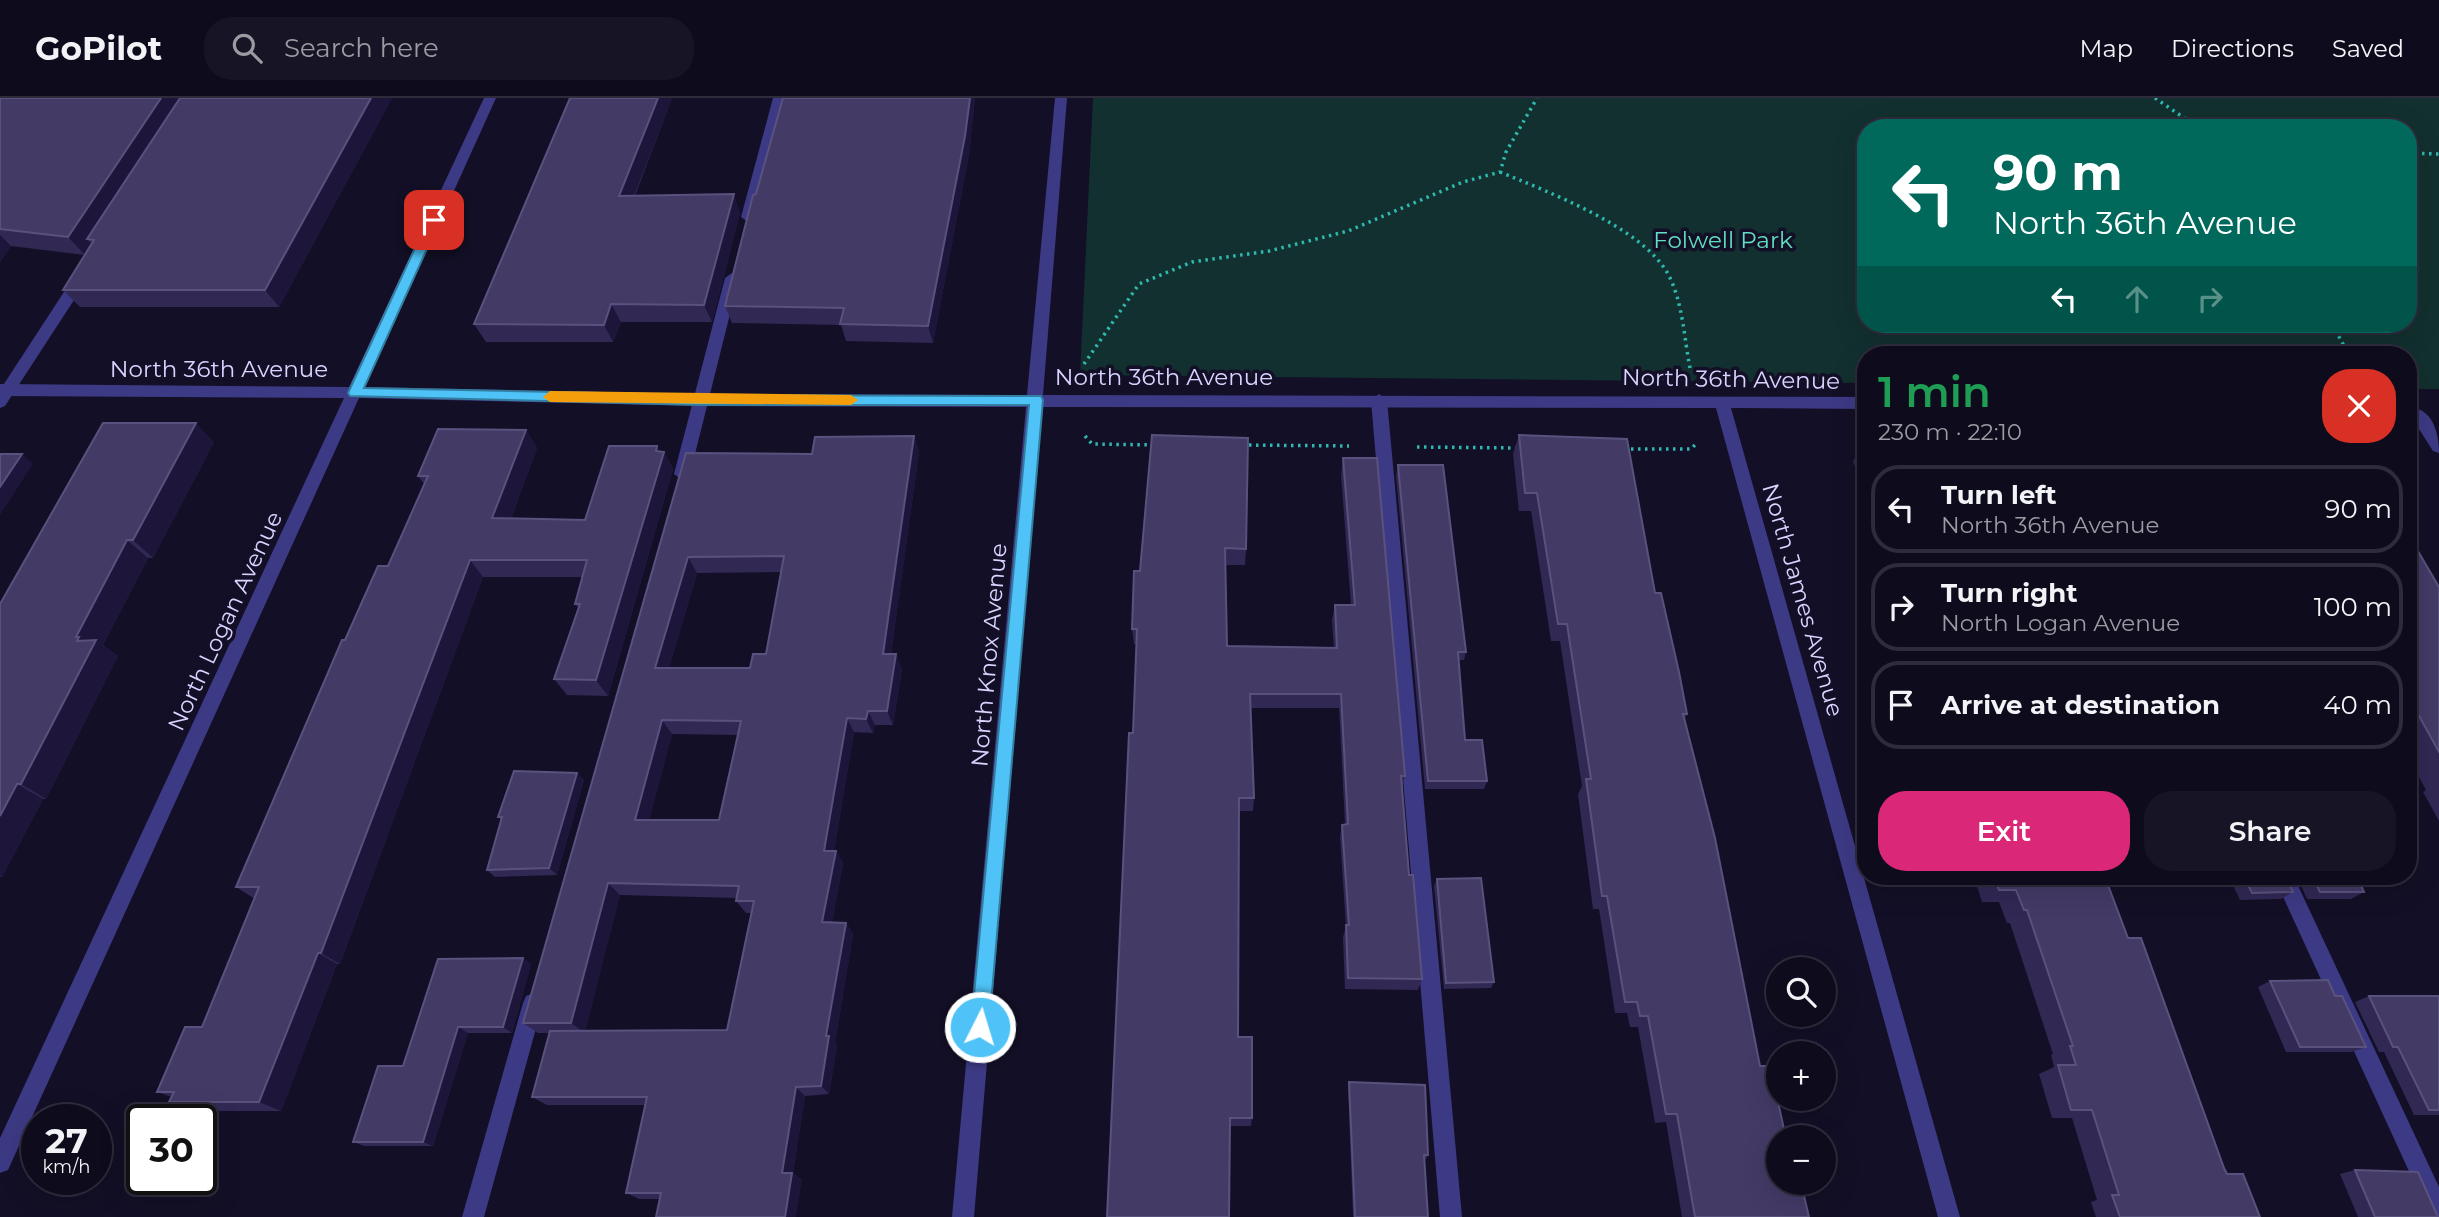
<!DOCTYPE html>
<meta charset="utf-8">
<style>
:root{--surface:#0e0b1c;--page:#171425;--text:#f1f3f6;--muted:#9b9ba3;--line:#2e2b3b;--accent:#db2777}
body{margin:0;font-family:Montserrat,sans-serif;background:var(--page);color:var(--text);height:100vh;display:flex;flex-direction:column;font-size:26px;white-space:nowrap}
*{box-sizing:border-box;margin:0}
p{font-size:23px;color:var(--muted)}
.icon{flex:none;width:38px;height:38px;fill:none;stroke:currentColor;stroke-width:2;stroke-linecap:round;stroke-linejoin:round}
.map{position:relative;flex:1;overflow:hidden}
.panel{position:absolute;left:1857px;top:248px;width:560px;height:539px;display:flex;flex-direction:column;background:var(--surface);border-radius:28px;box-shadow:0 7px 28px #0002,0 0 0 2px var(--line)}
.panel>*{flex:none}
.guide{position:absolute;left:1857px;top:21px;width:560px;height:214px;border-radius:28px;box-shadow:0 7px 28px #0002,0 0 0 2px var(--line);background:#00695c;color:#fff;overflow:hidden}
.fabs{position:absolute;left:1766px;top:859px;display:grid;gap:14px}
.fabs a{display:grid;place-items:center;width:70px;height:70px;border-radius:50%;background:var(--surface);box-shadow:0 7px 28px #0002,0 0 0 2px var(--line);font-size:35px}
.speed{position:absolute;left:21px;top:1006px;display:flex;gap:14px;font-size:35px;font-weight:700;text-align:center}
.speed>*{display:grid;place-content:center;width:91px;height:91px;border-radius:50%;background:var(--surface);box-shadow:0 7px 28px #0002,0 0 0 2px var(--line);line-height:1}
.speed small{font-size:18px;font-weight:400}
.speed .limit{border:4px solid #111;border-radius:10px;background:#fff;color:#111}
.pin{position:absolute;display:grid;place-items:center;width:60px;height:60px;color:#fff;margin:-30px;border-radius:14px;box-shadow:0 4px 10px #0006}
.me{position:absolute;width:77px;margin:-38px;rotate:5deg;stroke-linejoin:round;filter:drop-shadow(0 0 5px #0008)}
.turn{display:flex;align-items:center;gap:24px;height:147px;padding:0 21px;font-size:32px}
.turn .icon{width:91px;height:91px;stroke-width:2.5}
.turn b{display:block;font-size:49px;line-height:60px}
.lanes{display:flex;align-items:center;height:66px;padding:0 21px;background:#0003;justify-content:center;gap:35px;direction:ltr}
.lanes .off{opacity:.35}
.round{display:grid;place-items:center;flex:none;width:74px;height:74px;border-radius:28px;background:var(--page)}
.overview{display:flex;align-items:center;justify-content:space-between;height:119px;padding:0 21px}
h1{font-size:42px;font-weight:600;line-height:52px;color:#1e9e55}
.primary-button{display:flex;gap:14px;margin-top:auto;padding:14px 21px}
.primary-button a{flex:1;height:80px;border-radius:28px;background:var(--accent);color:#fff;font-size:28px;font-weight:600;line-height:80px;text-align:center}
.primary-button a+a{background:var(--page);color:var(--text)}
ul{padding:0;list-style:none}
li{display:flex;align-items:center;gap:21px;height:88px;margin:0 14px 10px;padding:0 7px;border:4px solid var(--line);border-radius:28px}
li div{flex:1}
li b{display:block;font-size:26px}
li em{font-style:normal}
header{display:flex;align-items:center;gap:42px;box-sizing:border-box;height:98px;padding:0 35px;background:var(--surface);border-bottom:2px solid var(--line)}
header strong{font-size:33px}
nav{display:flex;gap:38px;margin-inline-start:auto;font-size:24px}
.search{width:490px;height:63px;background:var(--page);display:flex;align-items:center;gap:18px;box-sizing:border-box;padding:0 24px;border-radius:28px;color:var(--muted);font-size:26px}
.map>svg:first-child{display:block}
.green{fill:#12302f;fill-rule:evenodd}
.lines{fill:none;stroke-linecap:round;stroke-linejoin:round}
.path{stroke:#2fb8b0;stroke-width:3.5;stroke-dasharray:2.5 4.5;stroke-linecap:butt}
.lane{fill:#3d3a85;fill-rule:evenodd}
.street{fill:#3d3a85;fill-rule:evenodd}
.wall{fill:#312854;fill-rule:evenodd}
.shaded-wall{fill:#1d163a}
.building{fill:#433a66;stroke:#5a527e;stroke-width:2;fill-rule:evenodd}
.route{fill:#4fc3f7;stroke:#337fa1;stroke-width:2}
.slow{fill:#f59e0b}
.labels{text-anchor:middle;stroke-width:7;stroke-linejoin:round;paint-order:stroke}
.park-label{font-size:23px;fill:#5fe0c0;stroke:#130f26}
.street-label{font-size:23px;fill:#d9d4ff;stroke:#130f26}
</style>
<header>
<strong>GoPilot</strong>
<div class="search"><svg class="icon" aria-label="search" viewBox="0 0 24 24"><circle cx="10" cy="10" r="6"/><path d="M15 15l6 6"/></svg>Search here</div>
<nav><a>Map</a><a>Directions</a><a>Saved</a></nav>
</header>
<div class="map">
<svg width="2439" height="1119" viewBox="0 0 2439 1119">
<rect width="100%" height="100%" fill="#130f26"/>
<path class="green" d="M1093,0h1346v291h-31v-34h-542l-1,28 -785,-8zM1866,30h542v196h-542z"/>
<g class="lines">
<g class="path">
<polyline points="2155,0 2199,30"/>
<polyline points="2408,55 2439,56"/>
<path d="M1500,74c48,20 142,55 168,102 15,28 16,64 22,94"/>
<polyline points="2332,226 2349,257"/>
<polyline points="1084,266 1139,186 1192,164 1269,153 1348,133 1463,84 1500,74 1506,54 1537,0"/>
<polyline points="1085,338 1092,346 1156,347"/>
<polyline points="1242,347 1349,348"/>
<polyline points="1417,349 1520,350"/>
<polyline points="1624,351 1691,351 1696,346"/>
</g>
<g class="lane">
<polygon points="773,0 785,0 755,119 748,124 741,119"/>
<polygon points="82,173 89,178 87,182 5,308 0,310 0,292 77,174"/>
<polygon points="732,175 739,180 690,376 682,382 674,376 725,180"/>
<polygon points="1379,296 1387,302 1462,1119 1440,1119 1371,302"/>
<polygon points="2274,779 2294,779 2439,1089 2439,1119 2430,1119"/>
<polygon points="533,895 540,898 543,905 484,1119 462,1119 523,905 526,898"/>
</g>
<g class="street">
<polygon points="484,0 496,0 365,289 700,296 1027,297 1055,0 1067,0 1043,297 1866,299 1866,311 1731,310 1960,1119 1938,1119 1716,310 1042,309 974,1119 952,1119 1026,309 700,308 359,300 8,1072 0,1075 0,1040 344,300 0,298 0,286 349,289"/>
<path d="M2418,311c17,6 21,29 21,44l-6,-2 -23,-36z"/>
</g>
</g>
<g class="wall">
<polygon points="0,0 392,0 279,209 80,209 63,192 85,157 11,148 0,164"/>
<polygon points="672,0 635,98 740,115 712,224 621,224 613,244 486,244 474,226"/>
<polygon points="783,0 975,0 969,56 933,245 846,243 841,227 732,225 725,208"/>
<polygon points="526,332 537,350 511,421 585,422 657,348 660,354 664,354 673,371 608,598 567,597 554,581 579,511 575,506 583,479 483,479 340,866 337,866 281,1013 193,1013 169,1004 172,999 157,994 202,929 255,801 236,789 345,542 388,468 424,386 418,378"/>
<polygon points="1152,337 1246,451 1245,467 1226,467 1227,548 1334,550 1332,522 1335,507 1351,507 1341,377 1343,360 1405,678 1402,690 1409,777 1422,881 1418,892 1345,891 1343,839 1346,829 1340,739 1342,727 1345,726 1339,610 1251,610 1254,700 1253,713 1239,713 1238,939 1252,1020 1251,1028 1230,1028 1133,635 1136,546 1134,546 1132,531 1140,473"/>
<polygon points="1519,337 1655,495 1687,616 1685,620 1760,968 1778,1040 1809,1119 1682,1119 1666,1024 1655,1025 1638,929 1630,929 1627,915 1615,915 1599,811 1593,811 1578,696 1582,688 1560,543 1551,543 1531,413 1519,413 1513,356"/>
<path d="M914,338l5,16 -28,202 11,15 -9,56h-18l-2,8 -19,-1 -20,119h2l7,12 -11,59 14,1 7,11 -18,109 2,2 -8,49 -24,2 -12,77 9,7 -142,19h-21l-13,-6 19,-88h-98l-15,-8 17,-64h-11l-15,-10 163,-570 126,1zM781,474l-15,82 -16,14h-81l28,-95zM672,636l66,1 -19,85h-70zM620,797l117,3 -1,3 10,12h6l-25,117h-142z"/>
<polygon points="214,344 153,460 148,460 103,547 118,558 46,701 43,701 2,779 0,779 0,506"/>
<polygon points="1864,345 1866,345 1866,401 1853,363"/>
<polygon points="1398,367 1466,554 1464,562 1458,562 1465,642 1487,683 1484,691 1425,691 1396,377"/>
<polygon points="2408,436 2439,489 2439,723 2423,694 2426,692 2408,659"/>
<polygon points="577,675 584,682 557,777 495,779 487,772 501,722 498,719"/>
<polygon points="1974,779 2105,779 2128,840 2224,1070 2227,1076 2260,1119 2096,1119 2091,1104 2097,1102 2072,1020 2052,1020 2039,976 2054,969 2051,957 2053,956 2010,825 2007,825 1999,804 1982,804"/>
<polygon points="2229,779 2286,779 2293,794 2281,801 2240,802"/>
<polygon points="2297,779 2357,779 2364,794 2351,801 2307,801"/>
<polygon points="1437,781 1494,884 1491,890 1444,891 1434,788"/>
<polygon points="523,860 531,866 512,935 468,935 433,1048 364,1048 353,1044 403,968"/>
<polygon points="2270,883 2366,949 2352,954 2286,954 2258,889"/>
<polygon points="2369,898 2439,898 2439,1017 2414,1017 2384,954 2379,954 2355,904"/>
<polygon points="1349,984 1428,1057 1426,1061 1424,1061 1428,1119 1353,1119 1348,989"/>
<polygon points="2355,1072 2438,1119 2358,1119 2340,1076"/>
</g>
<g class="shaded-wall">
<polygon points="161,0 187,0 87,141 92,146 85,157 68,139"/>
<polygon points="371,0 392,0 279,209 265,192"/>
<polygon points="658,0 672,0 627,116 619,98"/>
<polygon points="970,0 975,0 969,56 933,245 928,228"/>
<polygon points="734,96 740,115 712,224 704,207"/>
<polygon points="0,137 11,148 0,164"/>
<polygon points="611,206 621,224 613,244 604,227"/>
<polygon points="196,325 214,344 153,460 133,442"/>
<polygon points="526,332 537,350 505,437 492,420"/>
<polygon points="914,338 919,354 889,571 883,556"/>
<polygon points="657,348 662,358 664,354 673,371 608,598 596,582"/>
<polygon points="22,356 33,366 0,417 0,389"/>
<polygon points="127,442 148,460 103,547 118,558 46,701 21,686 77,543 76,539"/>
<polygon points="688,459 697,475 665,584 655,570"/>
<polygon points="470,462 483,479 340,866 321,855"/>
<polygon points="896,556 902,571 893,627 887,613"/>
<polygon points="868,613 875,627 873,635 866,621"/>
<polygon points="847,620 854,634 832,765 824,753"/>
<polygon points="662,622 672,636 646,735 635,722"/>
<polygon points="577,675 584,682 557,777 549,770"/>
<polygon points="17,686 43,701 2,779 0,778 0,718"/>
<polygon points="836,753 843,765 830,835 822,824"/>
<polygon points="608,785 620,797 585,935 571,925"/>
<polygon points="846,825 853,836 835,945 837,947 829,996 821,988 826,938"/>
<polygon points="318,855 337,866 281,1013 259,1004"/>
<polygon points="523,860 531,866 512,935 503,929"/>
<polygon points="458,929 468,935 433,1048 423,1044"/>
<polygon points="796,989 805,998 793,1075 802,1082 796,1119 785,1119 782,1075"/>
</g>
<g class="building">
<polygon points="0,0 161,0 68,139 0,131"/>
<polygon points="180,0 371,0 265,192 63,192 94,142 87,141"/>
<polygon points="570,0 658,0 619,98 734,96 704,207 611,206 604,227 474,226"/>
<polygon points="783,0 970,0 965,38 928,228 840,226 844,210 725,208 753,97 756,96"/>
<polygon points="103,325 196,325 133,442 127,442 76,539 79,539 77,543 96,542 21,686 17,686 0,718 0,506"/>
<polygon points="438,331 526,332 492,420 585,422 609,348 657,348 656,353 664,354 596,582 554,581 580,506 575,506 587,462 470,462 321,855 318,855 259,1004 169,1004 174,994 157,994 185,929 202,929 259,789 236,789 342,542 345,542 378,468 388,468 428,378 418,378"/>
<polygon points="1152,337 1248,340 1246,451 1225,450 1227,548 1337,550 1335,507 1355,507 1343,360 1377,360 1405,678 1401,678 1409,777 1413,777 1422,881 1348,880 1346,827 1349,827 1342,727 1348,726 1341,596 1250,596 1254,700 1239,700 1238,939 1252,939 1252,1020 1230,1020 1229,1119 1107,1119 1129,635 1133,635 1137,531 1132,531 1134,473 1140,473"/>
<polygon points="1519,337 1627,341 1655,495 1661,495 1679,574 1687,616 1683,616 1715,740 1760,968 1770,968 1786,1040 1778,1040 1778,1085 1801,1085 1809,1119 1695,1119 1677,1016 1666,1016 1648,918 1640,918 1637,904 1625,904 1607,798 1602,798 1586,681 1591,681 1567,526 1558,526 1537,395 1525,395"/>
<path d="M914,338l-31,218h13l-9,57h-19l-2,8 -19,-1 -23,133h12l-14,71 24,1 -20,113h3l-8,50 -25,1 -14,86h10l-7,44h-129l5,-24h-35l21,-96h-115l18,-66 177,-1 27,-129h-18l3,-15 -131,-3 -37,140h-48l163,-570 126,1 3,-17zM784,458l-18,98h-13l-3,14h-95l33,-111zM662,622l79,1 -22,99h-84z"/>
<polygon points="0,356 22,356 0,389"/>
<polygon points="1398,367 1443,367 1466,554 1458,554 1465,642 1482,642 1487,683 1428,683"/>
<polygon points="2408,436 2439,489 2439,654 2408,598"/>
<polygon points="514,673 577,675 549,770 487,772 502,719 498,719"/>
<polygon points="1994,779 2105,779 2128,840 2141,840 2224,1070 2227,1076 2243,1076 2260,1119 2120,1119 2112,1097 2119,1097 2092,1012 2071,1012 2058,967 2076,967 2070,948 2073,948 2027,812 2024,812 2016,792 1999,792"/>
<polygon points="2244,779 2286,779 2293,794 2252,795"/>
<polygon points="2313,779 2357,779 2364,794 2320,794"/>
<polygon points="1481,780 1494,884 1446,885 1437,781"/>
<polygon points="523,860 503,929 458,929 423,1044 353,1044 378,968 403,968 438,861"/>
<polygon points="2328,882 2335,898 2342,898 2366,949 2300,949 2270,883"/>
<polygon points="2369,898 2439,898 2439,1012 2429,1012 2398,949 2393,949"/>
<polygon points="1349,984 1425,987 1428,1057 1424,1057 1428,1119 1355,1119"/>
<polygon points="2355,1072 2418,1074 2438,1119 2375,1119"/>
</g>
<polygon class="route" points="434,118 440,122 364,290 700,297 1041,298 1043,302 989,929 987,936 980,938 973,936 971,929 1029,307 700,307 350,298 348,295 428,122"/>
<polygon class="slow" points="550,293 851,297 858,302 851,307 550,304 543,299"/>
<g class="labels">
<g class="park-label">
<text x="1723" y="150">Folwell Park</text>
</g>
<g class="street-label">
<text x="219" y="279">North 36th Avenue</text>
<text x="1164" y="287">North 36th Avenue</text>
<text transform="translate(1731 281) rotate(1)" y="8">North 36th Avenue</text>
<text transform="translate(1803 502) rotate(74)" y="8">North James Avenue</text>
<text transform="translate(225 523) rotate(-65)" y="8">North Logan Avenue</text>
<text transform="translate(989 557) rotate(-85)" y="8">North Knox Avenue</text>
</g>
</g>
</svg>
<div class="fabs">
<a><svg class="icon" aria-label="search" viewBox="0 0 24 24"><circle cx="10" cy="10" r="6"/><path d="M15 15l6 6"/></svg></a>
<a>+</a>
<a>−</a>
</div>
<div class="speed"><div>27<small>km/h</small></div><div class="limit">30</div></div>
<div class="pin" style="left:434px;top:122px;background:#d93025"><svg class="icon" aria-label="arrive" viewBox="0 0 24 24"><path d="M6 21V4h12l-3 4 3 4H6"/></svg></div>
<svg class="me" style="left:980px;top:929px" viewBox="-20 -20 40 40"><circle r="17" fill="#4fc3f7" stroke="#fff" stroke-width="3"/><path d="M0-11L8 9 0 5-8 9z" fill="#fff"/></svg>
<div class="guide">
<div class="turn"><svg class="icon" aria-label="left" viewBox="0 0 24 24"><path d="M17 20v-9H6M10 6l-5 5 5 5"/></svg><div><b>90 m</b>North 36th Avenue</div></div>
<div class="lanes"><svg class="icon" aria-label="left" viewBox="0 0 24 24"><path d="M17 20v-9H6M10 6l-5 5 5 5"/></svg><svg class="icon off" aria-label="ahead" viewBox="0 0 24 24"><path d="M12 20V5M6 11l6-6 6 6"/></svg><svg class="icon off" aria-label="right" viewBox="0 0 24 24"><path d="M7 20v-9h11M14 6l5 5-5 5"/></svg></div>
</div>
<section class="panel">
<div class="overview"><div><h1>1 min</h1><p>230 m · 22:10</p></div><a class="round" style="background:#d93025;color:#fff"><svg class="icon" aria-label="close" viewBox="0 0 24 24"><path d="M6 6l12 12M18 6L6 18"/></svg></a></div>
<ul>
<li><svg class="icon" aria-label="left" viewBox="0 0 24 24"><path d="M17 20v-9H6M10 6l-5 5 5 5"/></svg><div><b>Turn left</b><p>North 36th Avenue</p></div><em>90 m</em></li>
<li><svg class="icon" aria-label="right" viewBox="0 0 24 24"><path d="M7 20v-9h11M14 6l5 5-5 5"/></svg><div><b>Turn right</b><p>North Logan Avenue</p></div><em>100 m</em></li>
<li><svg class="icon" aria-label="arrive" viewBox="0 0 24 24"><path d="M6 21V4h12l-3 4 3 4H6"/></svg><div><b>Arrive at destination</b></div><em>40 m</em></li>
</ul>
<div class="primary-button"><a>Exit</a><a>Share</a></div>
</section>
</div>
